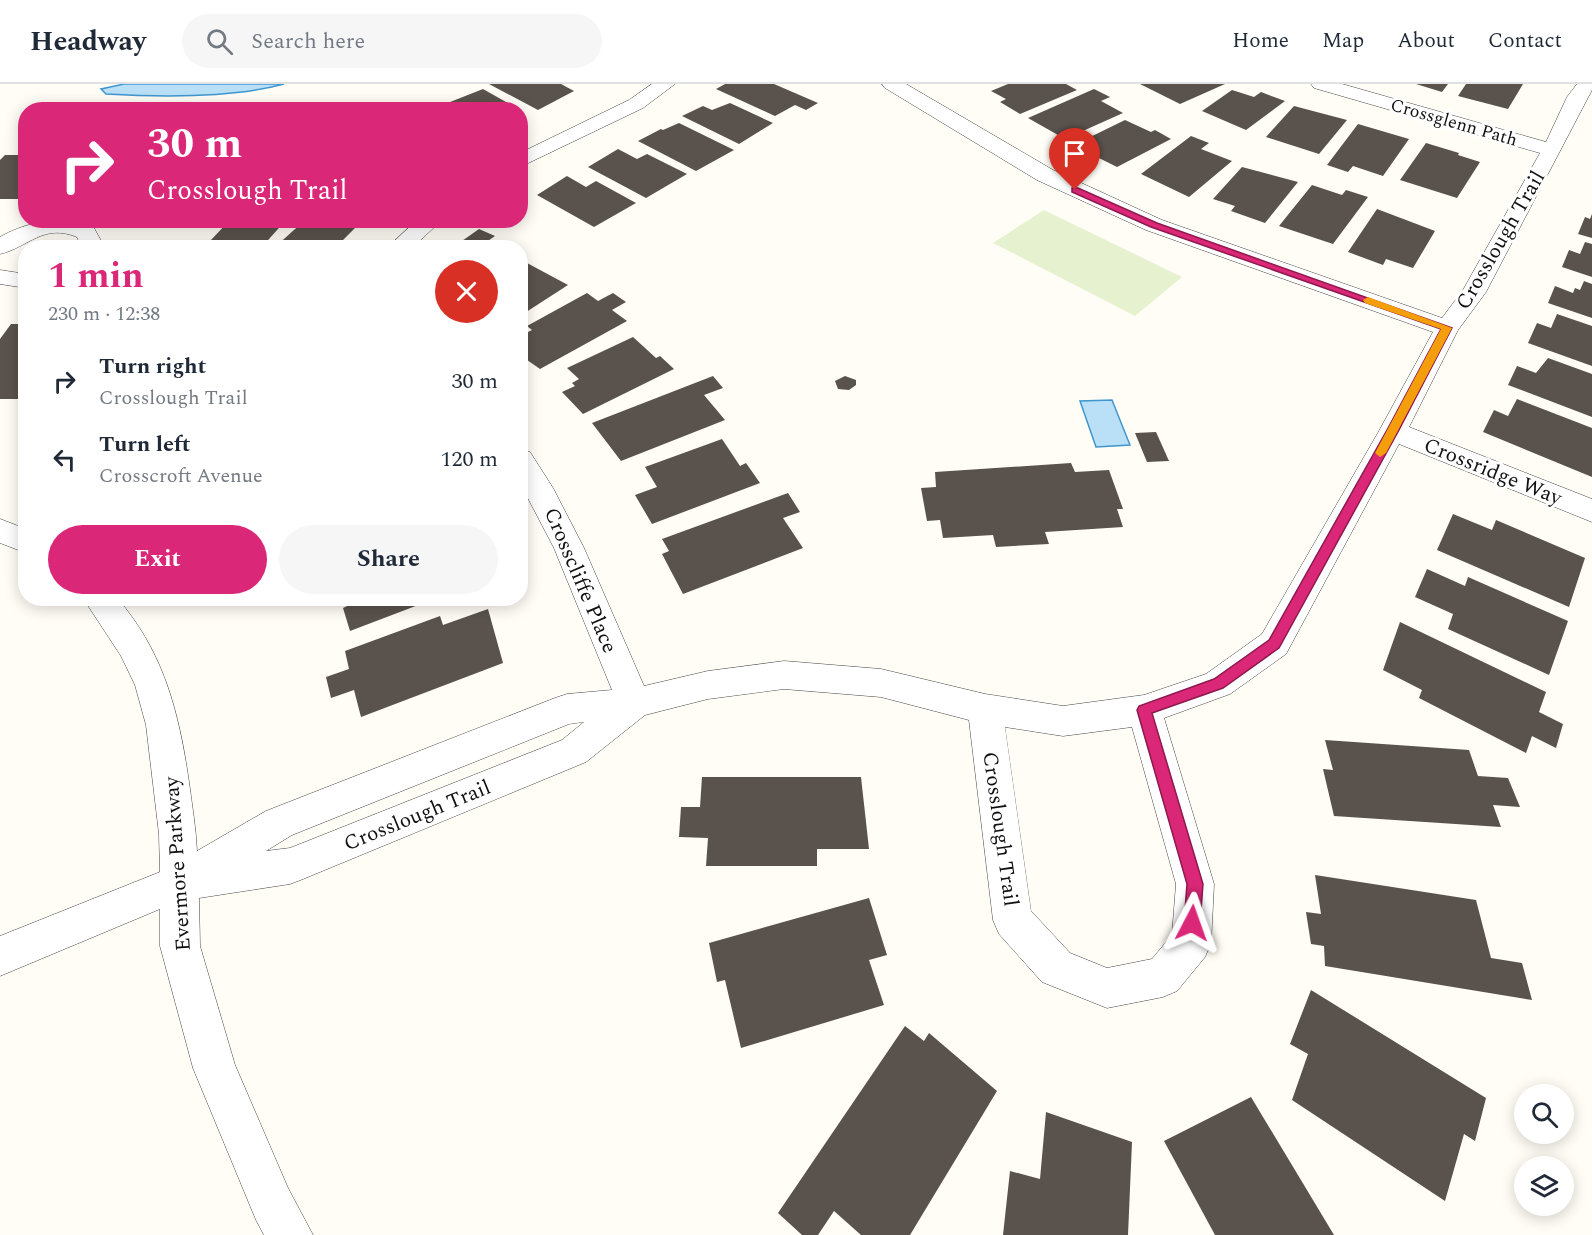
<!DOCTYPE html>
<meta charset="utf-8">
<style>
:root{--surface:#fff;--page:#f6f6f7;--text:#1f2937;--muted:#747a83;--line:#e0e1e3;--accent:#db2777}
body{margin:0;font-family:Spectral,serif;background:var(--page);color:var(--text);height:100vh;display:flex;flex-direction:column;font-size:22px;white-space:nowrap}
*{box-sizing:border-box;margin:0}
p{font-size:20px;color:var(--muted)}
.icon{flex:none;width:33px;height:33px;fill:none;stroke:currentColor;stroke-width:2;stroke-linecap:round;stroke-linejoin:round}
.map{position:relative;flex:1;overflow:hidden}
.drawer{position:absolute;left:18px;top:156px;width:510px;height:366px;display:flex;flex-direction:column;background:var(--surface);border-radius:24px;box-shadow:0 3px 15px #0003}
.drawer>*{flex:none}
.top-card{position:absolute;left:18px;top:18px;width:510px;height:126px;border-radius:24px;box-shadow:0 3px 15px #0003;background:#db2777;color:#fff;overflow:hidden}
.fabs{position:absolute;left:1514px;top:1000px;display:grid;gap:12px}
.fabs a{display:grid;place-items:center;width:60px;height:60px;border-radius:50%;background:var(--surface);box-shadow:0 3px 15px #0003;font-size:30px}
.pin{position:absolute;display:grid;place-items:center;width:51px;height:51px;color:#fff;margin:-62px -26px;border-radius:50% 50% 50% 0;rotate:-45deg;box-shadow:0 0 6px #0007}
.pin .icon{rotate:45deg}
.me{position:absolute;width:66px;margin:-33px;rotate:4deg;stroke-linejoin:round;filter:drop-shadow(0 0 4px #0008)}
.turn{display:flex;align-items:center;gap:21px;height:126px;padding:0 30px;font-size:27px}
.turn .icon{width:78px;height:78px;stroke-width:2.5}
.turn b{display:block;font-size:42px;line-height:51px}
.round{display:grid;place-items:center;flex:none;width:63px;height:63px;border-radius:32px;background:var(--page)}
.headline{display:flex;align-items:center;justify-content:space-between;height:102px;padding:0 30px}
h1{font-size:36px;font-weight:700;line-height:45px;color:var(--accent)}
.cta{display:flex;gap:12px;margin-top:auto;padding:12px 30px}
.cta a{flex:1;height:69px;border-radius:36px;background:var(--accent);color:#fff;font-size:24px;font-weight:700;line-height:69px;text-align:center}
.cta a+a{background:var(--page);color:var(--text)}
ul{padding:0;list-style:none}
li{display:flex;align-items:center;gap:18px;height:78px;padding:0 30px}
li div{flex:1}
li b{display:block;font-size:22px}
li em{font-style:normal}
header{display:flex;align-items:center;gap:36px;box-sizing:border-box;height:84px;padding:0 30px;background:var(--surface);border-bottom:2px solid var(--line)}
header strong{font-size:28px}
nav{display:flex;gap:33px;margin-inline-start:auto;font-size:21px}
.search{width:420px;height:54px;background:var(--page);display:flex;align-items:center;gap:15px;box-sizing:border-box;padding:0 21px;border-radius:33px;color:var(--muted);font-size:22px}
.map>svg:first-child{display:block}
.pitch{fill:#e6f2cf}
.water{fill:#b9e0f7;stroke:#3f96cf;stroke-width:1.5}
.building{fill:#5a524d}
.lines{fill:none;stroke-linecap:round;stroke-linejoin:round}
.street-casing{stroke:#444;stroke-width:1}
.street{fill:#fff;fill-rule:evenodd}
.route{fill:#db2777;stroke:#8e194d;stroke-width:1.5}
.slow{fill:#f59e0b}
.labels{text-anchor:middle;stroke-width:6;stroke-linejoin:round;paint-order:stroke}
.far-street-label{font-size:18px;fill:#111;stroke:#fff}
.street-label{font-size:21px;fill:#111;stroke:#fff}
</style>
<header>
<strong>Headway</strong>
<div class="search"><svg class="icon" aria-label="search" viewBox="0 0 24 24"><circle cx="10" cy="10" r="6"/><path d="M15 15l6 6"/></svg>Search here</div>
<nav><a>Home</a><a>Map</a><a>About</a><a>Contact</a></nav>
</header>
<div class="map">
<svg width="1592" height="1151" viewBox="0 0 1592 1151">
<rect width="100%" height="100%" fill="#fffdf5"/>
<polygon class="pitch" points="1044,126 1182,193 1135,232 993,159"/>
<g class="water">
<path d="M124,0h160c-51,14 -125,13 -178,10l-5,-5z"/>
<polygon points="1112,316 1130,361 1096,363 1080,317"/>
</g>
<g class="building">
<polygon points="489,0 561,0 574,7 538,26"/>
<polygon points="725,0 774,0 818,19 806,26 795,21 775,32 716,5"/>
<polygon points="1008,0 1066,0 1077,6 1020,30 1000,18 1006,15 991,7"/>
<polygon points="1140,0 1225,0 1180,20"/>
<polygon points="1416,0 1448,0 1442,8"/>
<polygon points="1466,0 1523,0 1508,25 1458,12"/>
<polygon points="483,5 520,26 445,26 440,22"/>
<polygon points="1094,5 1110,13 1101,17 1123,29 1065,55 1028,34"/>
<polygon points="1232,6 1254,13 1261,8 1285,17 1246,46 1202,27"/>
<polygon points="730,19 773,39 739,60 682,32 703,22 712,26"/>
<polygon points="1294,22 1347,36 1319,70 1266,53"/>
<polygon points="1125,36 1151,48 1155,46 1171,55 1117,83 1093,71 1099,68 1080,58"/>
<polygon points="679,39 734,66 696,87 638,57 661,45 663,46"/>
<polygon points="1358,40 1409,55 1383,92 1353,82 1348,88 1327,81"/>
<polygon points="1191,52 1209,59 1201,65 1232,77 1189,113 1141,90"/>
<polygon points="1426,59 1459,69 1458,71 1480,78 1457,114 1400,96"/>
<polygon points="618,65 637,75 647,70 687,90 646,114 588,83"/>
<polygon points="5,71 26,71 26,107 18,115 0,115 0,76"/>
<polygon points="1242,83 1298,98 1265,139 1231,127 1235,122 1213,115"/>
<polygon points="567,92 586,103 596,97 636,119 594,143 537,111"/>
<polygon points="1312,101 1342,111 1346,106 1368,113 1333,160 1279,142"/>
<polygon points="1377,125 1435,147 1413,184 1386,175 1383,181 1348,168"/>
<polygon points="1592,130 1592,154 1578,150 1585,133 1590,135"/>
<polygon points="230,136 286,136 261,164 210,157"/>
<polygon points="305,136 363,136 335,164 274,164"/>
<polygon points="479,145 495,152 485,159 496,164 452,164"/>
<polygon points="1585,158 1592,160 1592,193 1562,183 1569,166 1580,170"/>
<polygon points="527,179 568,201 520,232 520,183"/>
<polygon points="1584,197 1592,200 1592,234 1548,219 1555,202 1573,209 1575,204 1580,206"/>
<polygon points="587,209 598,217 613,209 626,218 612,226 627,237 540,285 520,271 520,252 532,246 527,242"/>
<polygon points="1557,230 1592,242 1592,282 1528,259 1537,239 1551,244"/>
<polygon points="11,240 26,240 26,305 18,315 0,315 0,255"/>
<polygon points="633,253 656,274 660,272 674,285 583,330 562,308 575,302 572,299 579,295 567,284"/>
<polygon points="1548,274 1592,290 1592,333 1508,301 1517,282 1536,289"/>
<polygon points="713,292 723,304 704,311 725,336 621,377 592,339"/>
<polygon points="845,292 856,296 856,301 849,306 838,305 835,297"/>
<polygon points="1517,315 1592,344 1592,393 1483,348 1494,326 1508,332"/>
<polygon points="1156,348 1169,377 1147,378 1135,349"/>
<polygon points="722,355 740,382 746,379 760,399 652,440 635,411 657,403 645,383"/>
<polygon points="1071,379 1075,388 1109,386 1123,425 1117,425 1123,443 1045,448 1049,460 996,463 993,451 943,454 940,436 927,437 921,404 936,403 935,388"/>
<polygon points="788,409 800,428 783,434 803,464 683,510 662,470 669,467 662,455"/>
<polygon points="1453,430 1492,446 1496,436 1585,474 1569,523 1437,466"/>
<polygon points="1427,485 1465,502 1468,493 1568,537 1549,591 1448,545 1453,530 1415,513"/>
<polygon points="346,514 434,514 434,515 350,547 343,524 349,521"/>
<polygon points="488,525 503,579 361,633 354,606 331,614 326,593 349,585 345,567 440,532 443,541"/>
<polygon points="1400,538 1546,608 1539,628 1563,640 1556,664 1532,652 1526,669 1419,614 1422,606 1383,586"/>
<polygon points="1325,656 1469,666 1478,692 1508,694 1520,723 1493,721 1501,743 1334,732 1323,685 1333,686"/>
<polygon points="702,693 861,693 869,765 817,765 817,782 706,782 708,754 679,753 681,723 700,723"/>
<polygon points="1315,791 1476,816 1491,874 1522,879 1532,916 1325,882 1324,862 1311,860 1306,828 1321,830"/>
<polygon points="869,814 887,871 869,876 884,921 741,964 725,896 717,898 709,859"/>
<polygon points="1311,906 1486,1014 1475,1057 1464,1050 1445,1117 1292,1016 1308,970 1290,960"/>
<polygon points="905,942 924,957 929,949 997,1007 910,1151 861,1151 834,1127 818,1151 802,1151 778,1129"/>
<polygon points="1251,1013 1334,1151 1215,1151 1164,1057"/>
<polygon points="1046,1028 1132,1058 1128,1151 1003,1151 1010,1087 1040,1095"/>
</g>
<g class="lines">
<defs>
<g id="street">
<polygon points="652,0 675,0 643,24 520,83 520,69 629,16"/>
<path d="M882,0h24l147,86 109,50 280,98 21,-28 77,-137 -226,-65 -3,-4h31l204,58 21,-45 10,-13h15v6l-106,202 -28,38 -49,97 183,72v23l-193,-78 -113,210 -56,40 -66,24 50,166 -3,59 -6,14 -28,34 -14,6 -56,11 -65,-26 -43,-48 -6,-14 -24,-200 -88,-23 -97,-8 -76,10 -63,16 -59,47 -283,117 -13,5 -91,14 1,48 35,119 53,123 25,47h-49l-8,-15 -63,-152 -33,-122v-37l-160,67v-40l160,-64 -1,-38 -13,-109 -11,-40 -14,-29 -38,-58h34c47,54 62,115 72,184 3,23 7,46 8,69l69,-40 289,-113 12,-4 45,-4 -58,-142 -34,-65v-34l10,3 23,36 31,60 60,138 64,-15 76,-10 97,8 104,25 78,12 81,-11 62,-21 56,-40 117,-203 54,-99 -287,-102 -109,-50 -152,-92zM584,638l-22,18 -272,108 -24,3 26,-16 277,-111zM1005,643l58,9 69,-9 44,157 -4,51 -20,24 -45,9 -37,-15 -39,-42z"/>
<path d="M69,136l25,8 11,20h-23l-5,-11c-34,-14 -48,10 -77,17v-17c23,-13 44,-17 69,-17z"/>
<polygon points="417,136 442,136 412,164 387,164"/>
<polygon points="0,186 26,190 26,204 0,200"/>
<polygon points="0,435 26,445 26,469 0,459"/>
</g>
</defs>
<use href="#street" class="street-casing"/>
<use href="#street" class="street"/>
</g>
<polygon class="route" points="1072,104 1078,104 1157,139 1452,244 1399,346 1279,564 1223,604 1152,629 1203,800 1200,839 1198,845 1192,848 1187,845 1184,839 1187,800 1137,626 1139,622 1214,595 1269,556 1387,346 1441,245 1151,143 1072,108"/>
<polygon class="slow" points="1368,213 1452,244 1386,369 1380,373 1375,369 1441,245 1365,219 1363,216"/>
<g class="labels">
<g class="far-street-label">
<text transform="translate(1454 38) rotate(16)" y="6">Crossglenn Path</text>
</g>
<g class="street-label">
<text transform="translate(1500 156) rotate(-60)" y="7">Crosslough Trail</text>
<text transform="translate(1493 387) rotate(22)" y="7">Crossridge Way</text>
<text transform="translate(581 496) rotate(67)" y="7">Crosscliffe Place</text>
<text transform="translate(417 731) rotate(-22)" y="7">Crosslough Trail</text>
<text transform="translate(1001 745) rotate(82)" y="7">Crosslough Trail</text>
<text transform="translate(177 780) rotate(-94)" y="7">Evermore Parkway</text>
</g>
</g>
</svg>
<div class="fabs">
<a><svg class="icon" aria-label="search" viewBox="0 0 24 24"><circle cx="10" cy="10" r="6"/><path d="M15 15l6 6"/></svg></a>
<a><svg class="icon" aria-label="layers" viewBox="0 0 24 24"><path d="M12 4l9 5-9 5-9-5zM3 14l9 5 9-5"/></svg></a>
</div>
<div class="pin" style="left:1075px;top:106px;background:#d93025"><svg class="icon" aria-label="arrive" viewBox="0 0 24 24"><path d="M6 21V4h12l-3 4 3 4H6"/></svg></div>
<svg class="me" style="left:1192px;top:839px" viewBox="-20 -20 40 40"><path d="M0-17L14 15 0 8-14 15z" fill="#db2777" stroke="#fff" stroke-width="4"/></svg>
<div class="top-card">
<div class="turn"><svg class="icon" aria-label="right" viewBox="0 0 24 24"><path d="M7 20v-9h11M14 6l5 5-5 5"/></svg><div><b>30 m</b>Crosslough Trail</div></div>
</div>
<section class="drawer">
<div class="headline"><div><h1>1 min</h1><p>230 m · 12:38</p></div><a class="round" style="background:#d93025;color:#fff"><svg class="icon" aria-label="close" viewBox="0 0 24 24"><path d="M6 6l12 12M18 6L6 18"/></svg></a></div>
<ul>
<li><svg class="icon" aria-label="right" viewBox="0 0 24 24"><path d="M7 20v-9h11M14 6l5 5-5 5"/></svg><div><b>Turn right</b><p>Crosslough Trail</p></div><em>30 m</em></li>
<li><svg class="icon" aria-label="left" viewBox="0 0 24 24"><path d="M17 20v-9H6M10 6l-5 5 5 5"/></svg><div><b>Turn left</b><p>Crosscroft Avenue</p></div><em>120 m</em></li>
</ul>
<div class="cta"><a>Exit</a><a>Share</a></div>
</section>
</div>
